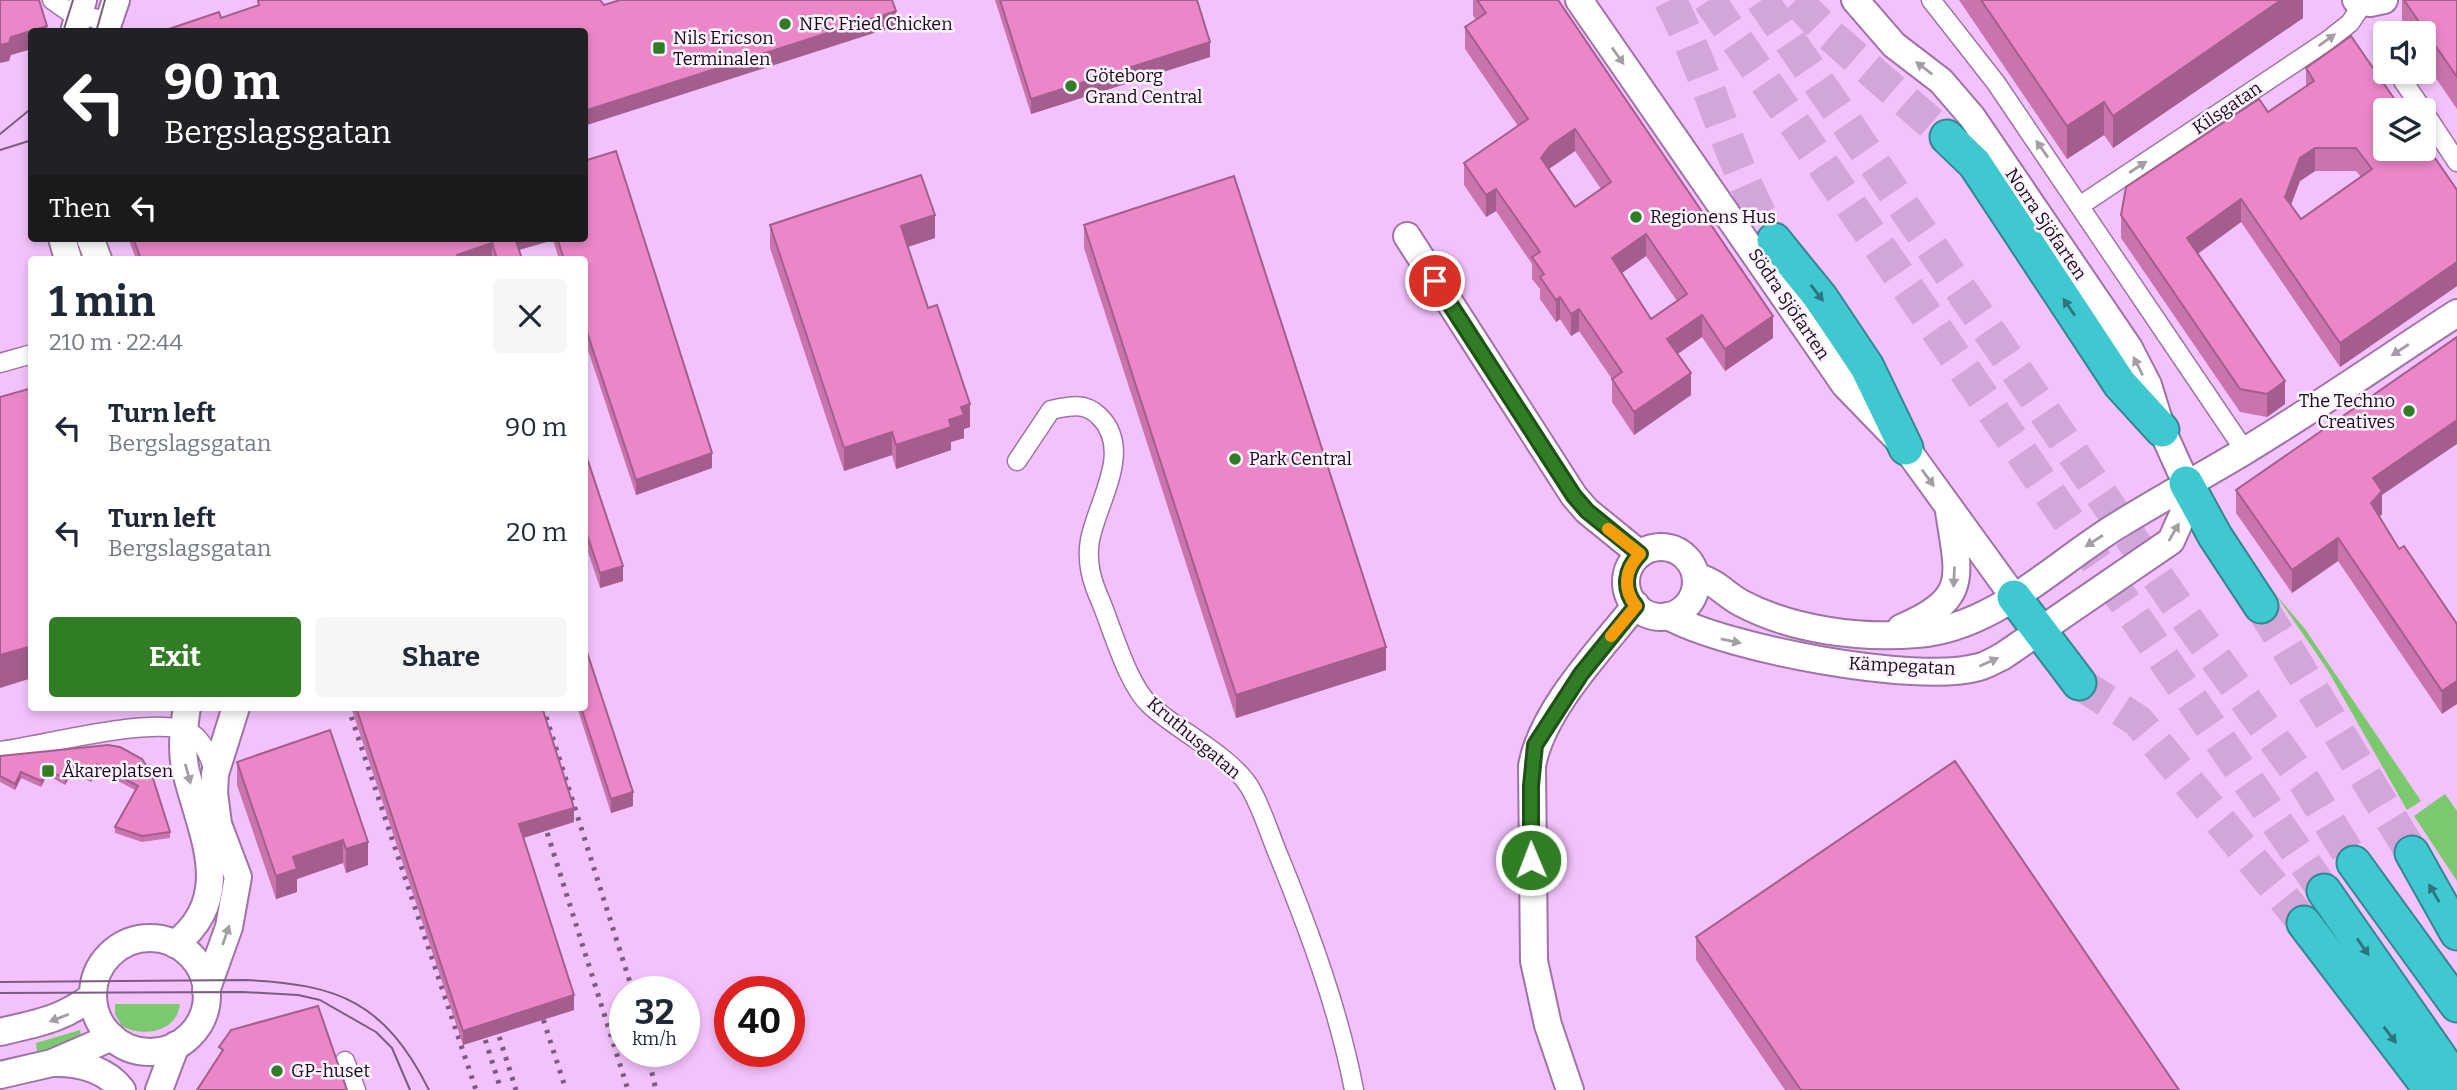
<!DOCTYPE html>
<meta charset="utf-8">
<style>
:root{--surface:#fff;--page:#f6f6f7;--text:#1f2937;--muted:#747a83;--accent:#317d25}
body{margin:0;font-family:Bitter,serif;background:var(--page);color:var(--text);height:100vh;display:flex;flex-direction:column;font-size:26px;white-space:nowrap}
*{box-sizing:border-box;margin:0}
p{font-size:23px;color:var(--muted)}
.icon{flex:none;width:38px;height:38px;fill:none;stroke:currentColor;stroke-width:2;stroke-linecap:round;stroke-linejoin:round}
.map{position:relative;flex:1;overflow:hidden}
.details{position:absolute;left:28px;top:256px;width:560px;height:455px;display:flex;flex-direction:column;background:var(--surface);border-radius:7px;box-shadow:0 4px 10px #0003}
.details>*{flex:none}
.hud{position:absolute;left:28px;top:28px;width:560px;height:214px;border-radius:7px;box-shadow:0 4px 10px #0003;background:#202124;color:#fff;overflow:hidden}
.buttons{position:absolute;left:2373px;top:21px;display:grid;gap:14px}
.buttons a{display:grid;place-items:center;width:63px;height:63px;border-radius:7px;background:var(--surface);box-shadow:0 4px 10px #0003;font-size:35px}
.speed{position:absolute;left:609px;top:976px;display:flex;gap:14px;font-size:35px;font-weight:700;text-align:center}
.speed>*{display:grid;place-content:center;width:91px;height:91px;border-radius:50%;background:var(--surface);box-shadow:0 4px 10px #0003;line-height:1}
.speed small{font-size:18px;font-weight:400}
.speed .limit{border:10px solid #d22;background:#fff;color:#111}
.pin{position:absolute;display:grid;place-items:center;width:60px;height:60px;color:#fff;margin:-30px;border:4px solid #fff;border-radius:50%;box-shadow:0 2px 7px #0007}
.me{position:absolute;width:77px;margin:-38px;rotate:359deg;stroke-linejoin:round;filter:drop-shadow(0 0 5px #0008)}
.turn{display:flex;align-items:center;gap:24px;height:147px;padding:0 21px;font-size:32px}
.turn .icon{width:91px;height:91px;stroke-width:2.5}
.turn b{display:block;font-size:49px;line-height:60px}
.then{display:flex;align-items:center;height:66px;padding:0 21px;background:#0003;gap:14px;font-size:26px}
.round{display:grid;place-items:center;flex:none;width:74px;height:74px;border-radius:7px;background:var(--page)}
.overview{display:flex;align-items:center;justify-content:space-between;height:119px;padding:0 21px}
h1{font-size:42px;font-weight:700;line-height:52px}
.button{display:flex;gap:14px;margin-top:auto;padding:14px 21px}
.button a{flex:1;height:80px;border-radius:7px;background:var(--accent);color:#fff;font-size:28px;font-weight:700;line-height:80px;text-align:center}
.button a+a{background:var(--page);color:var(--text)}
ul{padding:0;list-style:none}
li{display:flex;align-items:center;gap:21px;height:105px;padding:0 21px}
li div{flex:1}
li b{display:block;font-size:26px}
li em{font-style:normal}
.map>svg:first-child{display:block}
.green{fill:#7bc86f}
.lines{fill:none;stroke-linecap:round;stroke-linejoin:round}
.highway-tunnel{stroke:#d3a6db;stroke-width:33;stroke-dasharray:33 17;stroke-linecap:butt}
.street-casing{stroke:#a073a8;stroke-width:21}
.secondary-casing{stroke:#a073a8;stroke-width:30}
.highway-casing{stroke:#338692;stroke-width:37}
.street{stroke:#fff;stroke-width:18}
.secondary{stroke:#fff;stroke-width:26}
.highway{stroke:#40c8d1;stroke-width:33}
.tram{stroke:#7b5c80;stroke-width:2}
.rail{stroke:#7b5c80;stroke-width:5;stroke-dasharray:3.5 7;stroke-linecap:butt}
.wall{fill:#ca74ad;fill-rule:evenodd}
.shaded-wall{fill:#a45e8d}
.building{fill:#eb87c9;stroke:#a45e8d;stroke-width:2;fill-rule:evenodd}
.oneway{fill:#a49da5}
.oneway2{fill:#2f7280}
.route-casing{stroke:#205118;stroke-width:18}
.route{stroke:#317d25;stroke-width:12}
.slow{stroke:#f59e0b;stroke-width:12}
.poi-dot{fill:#317d25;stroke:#fdf3ff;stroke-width:2.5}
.labels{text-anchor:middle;stroke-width:5;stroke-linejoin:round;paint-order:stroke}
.poi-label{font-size:18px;fill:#1b0a1e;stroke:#fdf3ff;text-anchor:start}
.street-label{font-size:18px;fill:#1b0a1e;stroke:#fdf3ff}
</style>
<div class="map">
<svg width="2457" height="1090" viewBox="0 0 2457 1090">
<rect width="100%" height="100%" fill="#f3c2fc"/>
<g class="green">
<polygon points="2276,595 2305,629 2421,801 2407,810 2327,669"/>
<polygon points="2445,794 2457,811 2457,881 2414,816"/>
<path d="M115,1004h65c-3,28 -37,34 -58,22l-7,-12z"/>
<polygon points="80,1030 82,1041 37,1053 36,1043"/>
</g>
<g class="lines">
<g class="highway-tunnel">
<path d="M1670,0c40,78 60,165 104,240"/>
<polyline points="1709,0 2324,891"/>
<polyline points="1762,0 2179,608 2306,784 2354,863"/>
<polyline points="1796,0 1830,35 1947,137"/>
<polyline points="2261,606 2412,853"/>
<polyline points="2079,683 2138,721 2304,923"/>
</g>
<defs>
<g id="street">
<polyline points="52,0 69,12 109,22"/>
<polyline points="1931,0 1996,83 2245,451"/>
<polyline points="2403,81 2423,110"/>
<polyline points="2424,112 2457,162"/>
<polyline points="2081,205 2327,41 2350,23 2364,2"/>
<polyline points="0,363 32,354"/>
<path d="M1017,461l34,-51c18,-4 34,-8 48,6 35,34 -2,86 -9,124 -4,22 2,42 11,62 12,29 27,84 50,104 26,24 78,49 98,80 13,21 21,50 31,73 30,74 59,152 74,231"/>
<path d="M0,751c39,-4 159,-38 191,-18 13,8 20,27 24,41"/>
<polyline points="345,1061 356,1090"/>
</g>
<g id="secondary">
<polyline points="1579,0 1845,385 1906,448 2014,597"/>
<polyline points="2356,0 2370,3 2384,0"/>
<polyline points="74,32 83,0"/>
<polyline points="105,32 116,0"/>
<polyline points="1407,236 1574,496 1587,511 1640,554"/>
<polyline points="62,238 68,259"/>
<polyline points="90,238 98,259"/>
<circle cx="1661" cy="582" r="35"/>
<path d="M1696,576c24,8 27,17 45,27 51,27 119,36 176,31 77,-6 135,-68 198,-107 42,-26 86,-50 128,-75 73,-44 143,-93 214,-139"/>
<path d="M1668,616c57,32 248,69 311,51 8,-2 16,-7 24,-11l168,-115 12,-27 3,-31 -24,-53 -14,-45 -19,-37 -157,-231 -31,-36 -47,-36 -39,-45"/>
<path d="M1901,628c69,-30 58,-50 48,-117"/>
<circle cx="150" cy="995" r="57"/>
<path d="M175,944c64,-49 23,-116 10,-177 -4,-19 -1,-41 2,-60"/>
<polyline points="206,991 229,927 238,877 218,824 214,793 215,774 236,707"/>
<path d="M0,1032c38,-9 61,-12 93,-36"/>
<path d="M57,1063c24,0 50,7 65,27"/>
<polyline points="0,1075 52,1063 112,1037"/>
<polyline points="159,1090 176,1045"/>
<path d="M1570,1090l-22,-65 -14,-64 -2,-195c10,-56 68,-116 104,-161"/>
</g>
<g id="highway">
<polyline points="1947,137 1975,164 2120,384 2162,430"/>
<polyline points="1774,240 1821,298 1867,367 1906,448"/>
<polyline points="2186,483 2215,536 2261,606"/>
<polyline points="2014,597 2079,683"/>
<polyline points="2412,853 2457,933"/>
<polyline points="2354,863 2457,1005"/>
<polyline points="2324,891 2457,1082"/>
<polyline points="2304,923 2431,1090"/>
</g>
</defs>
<use href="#street" class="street-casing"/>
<use href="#secondary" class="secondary-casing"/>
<use href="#highway" class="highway-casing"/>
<use href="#street" class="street"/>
<use href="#secondary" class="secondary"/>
<use href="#highway" class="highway"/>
<g class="tram">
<polyline points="63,32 73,0"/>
<polyline points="96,32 105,0"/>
<polyline points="0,134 32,108"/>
<polyline points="0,150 32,140"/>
<path d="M0,982l245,-2c95,4 140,23 184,110"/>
<polyline points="0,993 243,992 298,995 320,1000 376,1032 392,1048 410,1090"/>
</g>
<g class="rail">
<polyline points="348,707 476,1090"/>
<polyline points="543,707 633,992"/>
<polyline points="541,813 628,1090"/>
<polyline points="537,1000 566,1090"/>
<polyline points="493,1017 516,1090"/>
<polyline points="479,1020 501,1090"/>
<polyline points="647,1052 656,1090"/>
</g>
</g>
<g class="wall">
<polygon points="995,0 1197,0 1210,57 1031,114"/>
<path d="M1473,0h85l215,338 -48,33 -23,-34 -24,17 13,41 -57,40 -22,-33v-23l-33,-48 -8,5 -11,-17 -4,3 -16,-23v-10l-8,-10v-15l-36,-53 -10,6 -22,-32v-22l54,-37 -53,-77v-22l11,-7 -3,-5zM1575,151l26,38 -26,18 -26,-38zM1646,256l31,45 -26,18 -29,-46z"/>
<polygon points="1959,0 2303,0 2303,18 2113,148 2104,135 2067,159"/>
<polygon points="2402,0 2457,0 2457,109 2424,61 2424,33 2405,33 2402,29"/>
<path d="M2306,68l151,122v96l-117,81 -99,-145 -43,32 87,150 -18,13 -27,-5 -119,-174v-23l185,-128zM2315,171h41l5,6 -60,42 -10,-14 9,-24z"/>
<polygon points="770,225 935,238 908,247 970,427 964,429 964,438 951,442 951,450 896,469 892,455 844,471 770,248"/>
<polygon points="1084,225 1386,670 1236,718 1084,248"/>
<polygon points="128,238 584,238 712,468 636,495 584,338 584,259 559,259 553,240 519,250 522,259 136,259"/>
<polygon points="584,449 623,581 600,588 584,540"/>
<polygon points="2236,490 2382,495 2382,514 2379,517 2399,549 2457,624 2442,714 2338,561 2292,593 2236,513"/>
<polygon points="351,707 542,707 574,822 524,838 574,1010 463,1045"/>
<polygon points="577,707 584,707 633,806 611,813"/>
<polygon points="330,730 368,865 346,873 343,863 297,879 297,892 276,899 237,785 237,762"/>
<polygon points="108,745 170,832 170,838 142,842 115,833 115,827 135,790 97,770 91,782 72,773 65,785 47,775 41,787 21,778 15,790 0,782 0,756"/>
<polygon points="1696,937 2179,1090 1785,1090 1696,960"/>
</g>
<g class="shaded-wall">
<polygon points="2281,0 2303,0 2303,18 2113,148 2113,116"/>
<polygon points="896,11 896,26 584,126 584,111"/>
<polygon points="47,26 47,32 32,32 32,49 11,55 9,61 0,63 0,45 11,37"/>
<polygon points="1210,42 1210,57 1031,114 1031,99"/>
<polygon points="2104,102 2104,135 2067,159 2067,126"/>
<polygon points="1575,129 1575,151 1550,168 1541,180 1541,158 1550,146"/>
<polygon points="2315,148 2315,171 2300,181 2285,220 2285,197 2300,158"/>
<polygon points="1496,189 1496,211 1486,217 1486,195"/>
<polygon points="2241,199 2241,222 2187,261 2187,238"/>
<polygon points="935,215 935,238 901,249 901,226"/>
<polygon points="1646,234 1646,256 1612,280 1612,258"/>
<polygon points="515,238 553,238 553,240 515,251"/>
<polygon points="492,243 492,258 457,259 457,255"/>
<polygon points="2457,262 2457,286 2340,367 2340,343"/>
<polygon points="1560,297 1560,319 1556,322 1556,300"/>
<polygon points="1579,309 1579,331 1571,336 1571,314"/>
<polygon points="1702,315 1702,337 1667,361 1667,339"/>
<polygon points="1773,316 1773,338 1725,371 1725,349"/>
<polygon points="1691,373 1691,395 1634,435 1634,412"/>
<polygon points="2285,381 2285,404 2267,417 2267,394"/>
<polygon points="970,404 970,427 964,429 964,438 951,442 951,450 896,469 896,445 961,407"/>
<polygon points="2457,420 2457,444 2382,495 2382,514 2371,526 2371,503 2373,478"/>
<polygon points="892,432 892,455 844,471 844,448"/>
<polygon points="712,453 712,468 636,495 636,480"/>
<polygon points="2338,538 2338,561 2292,593 2292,570"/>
<polygon points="623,566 623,581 600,588 600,573"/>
<polygon points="32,646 32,678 0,688 0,655"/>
<polygon points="1386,647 1386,670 1236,718 1236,695"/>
<polygon points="2457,681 2457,704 2442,714 2442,691"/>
<polygon points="97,764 97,770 91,782 91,776"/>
<polygon points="72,767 72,773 65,785 65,779"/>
<polygon points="47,769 47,775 41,787 41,781"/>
<polygon points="21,772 21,778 15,790 15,784"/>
<polygon points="633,792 633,806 611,813 611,799"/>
<polygon points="574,808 574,822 519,839 519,824"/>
<polygon points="343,840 343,863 297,879 297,892 276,899 276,876 293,857"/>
<polygon points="368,842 368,865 346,873 346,849"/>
<polygon points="574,995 574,1010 463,1045 463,1031"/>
</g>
<g class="building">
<polygon points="0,0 39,0 47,26 11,37 9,43 0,45"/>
<polygon points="258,0 600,0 604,5 620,0 892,0 896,11 584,111 584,32 160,32 219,12 221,18 259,5"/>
<polygon points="1000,0 1197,0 1210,42 1031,99"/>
<path d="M1477,0h81l215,316 -48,33 -23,-34 -35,24 24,34 -57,39 -22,-33 10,-7 -43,-63 -8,5 -11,-17 -4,3 -16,-23 4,-3 -12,-17 8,-5 -44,-63 -10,6 -22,-32 64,-44 -63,-92 21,-14zM1575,129l36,53 -36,25 -34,-49 9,-12zM1646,234l41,60 -36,25 -39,-61z"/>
<polygon points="1981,0 2281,0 2113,116 2104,102 2067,126"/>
<polygon points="2404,0 2457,0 2457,77"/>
<path d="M2351,36l51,74h-17v39h39v-7l33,48v72l-117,81 -99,-144 -54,39 98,143 -18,13 -27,-5 -119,-174 5,-28 133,-88 9,13 46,-31 -8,-13zM2315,148h41l16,21 -71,50 -16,-22 15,-39z"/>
<polygon points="616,151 712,453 636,480 584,323 584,259 564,259 557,238 584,238 584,161"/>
<polygon points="921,175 935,215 901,226 928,308 937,305 970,404 961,407 964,415 949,420 951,427 896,445 892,432 844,448 770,225"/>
<polygon points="1234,176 1386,647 1236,695 1084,225"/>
<polygon points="133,238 515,238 522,259 497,259 492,243 457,255 458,259 141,259"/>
<polygon points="2457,337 2457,420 2373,478 2382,491 2371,503 2399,549 2404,546 2457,624 2457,681 2442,691 2338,538 2292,570 2236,490"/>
<polygon points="32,388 32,646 0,655 0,397"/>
<polygon points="584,449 623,566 600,573 584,526"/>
<polygon points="584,643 633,792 611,799 581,707 584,707"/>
<polygon points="356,707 542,707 574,808 519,824 574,995 463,1031"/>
<polygon points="330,730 368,842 346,849 343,840 293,857 297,869 276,876 237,762"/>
<polygon points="108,745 120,747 142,759 148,768 149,766 170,832 142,836 115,827 138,786 97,764 91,776 72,767 65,779 47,769 41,781 21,772 15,784 0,776 0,756"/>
<polygon points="1955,761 2179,1090 1801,1090 1696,937"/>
<polygon points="318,1006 347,1090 197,1090 223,1050 219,1047 231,1030"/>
</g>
<defs><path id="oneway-solid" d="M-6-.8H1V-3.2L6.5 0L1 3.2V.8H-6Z" transform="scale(1.75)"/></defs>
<g class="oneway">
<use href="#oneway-solid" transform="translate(2327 40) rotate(-36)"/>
<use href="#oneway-solid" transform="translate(1618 56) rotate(55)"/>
<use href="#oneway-solid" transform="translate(1924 68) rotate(-143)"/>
<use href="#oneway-solid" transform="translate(2042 149) rotate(-125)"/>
<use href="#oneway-solid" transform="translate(2138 167) rotate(-33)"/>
<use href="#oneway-solid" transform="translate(2400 350) rotate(147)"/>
<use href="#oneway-solid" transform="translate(2138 366) rotate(-117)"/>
<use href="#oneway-solid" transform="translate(1928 478) rotate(54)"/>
<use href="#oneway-solid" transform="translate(2174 532) rotate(-60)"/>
<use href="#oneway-solid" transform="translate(2094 541) rotate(147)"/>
<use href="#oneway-solid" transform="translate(1954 577) rotate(93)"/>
<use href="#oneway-solid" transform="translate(1731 641) rotate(12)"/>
<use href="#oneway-solid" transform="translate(1989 662) rotate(-24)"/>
<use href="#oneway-solid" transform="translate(188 774) rotate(75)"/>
<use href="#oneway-solid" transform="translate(226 935) rotate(-71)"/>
<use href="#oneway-solid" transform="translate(59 1018) rotate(159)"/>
</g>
<g class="oneway2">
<use href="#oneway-solid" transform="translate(1817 293) rotate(53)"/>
<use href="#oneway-solid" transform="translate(2069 307) rotate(-124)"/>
<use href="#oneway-solid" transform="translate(2434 893) rotate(-120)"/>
<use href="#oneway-solid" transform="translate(2363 947) rotate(55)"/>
<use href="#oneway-solid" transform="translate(2390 1035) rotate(53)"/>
</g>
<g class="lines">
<defs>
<path id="route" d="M1435,281l139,215 13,15 53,43c-15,15 -18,35 -4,52l-55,68 -46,71 -4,41v74"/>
</defs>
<use href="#route" class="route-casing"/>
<use href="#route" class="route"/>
<path class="slow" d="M1608,529l32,25c-15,15 -18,35 -4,52l-25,30"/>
</g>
<g class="poi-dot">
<circle cx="785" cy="24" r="7"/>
<rect x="652" y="41" width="14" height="14" rx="3.5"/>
<circle cx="1071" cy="86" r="7"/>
<circle cx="1636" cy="217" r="7"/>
<circle cx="2409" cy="411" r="7"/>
<circle cx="1235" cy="459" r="7"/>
<rect x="41" y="764" width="14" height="14" rx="3.5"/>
<circle cx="277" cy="1071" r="7"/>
</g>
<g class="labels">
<g class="poi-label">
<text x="799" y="30">NFC Fried Chicken</text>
<text x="673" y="44">Nils Ericson<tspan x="673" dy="21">Terminalen</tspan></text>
<text x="1085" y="82">Göteborg<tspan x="1085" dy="21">Grand Central</tspan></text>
<text x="1650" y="223">Regionens Hus</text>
<text x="2395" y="407" text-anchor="end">The Techno<tspan x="2395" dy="21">Creatives</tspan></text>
<text x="1249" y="465">Park Central</text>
<text x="62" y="777">Åkareplatsen</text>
<text x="291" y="1077">GP-huset</text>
</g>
<g class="street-label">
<text transform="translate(2227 108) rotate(-34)" y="6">Kilsgatan</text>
<text transform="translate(2046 224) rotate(56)" y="6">Norra Sjöfarten</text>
<text transform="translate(1789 304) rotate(56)" y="6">Södra Sjöfarten</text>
<text transform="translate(1902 666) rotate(3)" y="6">Kämpegatan</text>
<text transform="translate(1194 738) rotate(40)" y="6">Kruthusgatan</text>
</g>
</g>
</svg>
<div class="buttons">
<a><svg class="icon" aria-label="sound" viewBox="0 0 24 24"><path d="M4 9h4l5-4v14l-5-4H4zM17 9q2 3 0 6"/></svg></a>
<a><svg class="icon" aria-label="layers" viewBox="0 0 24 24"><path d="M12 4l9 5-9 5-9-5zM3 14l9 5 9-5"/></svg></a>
</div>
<div class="speed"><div>32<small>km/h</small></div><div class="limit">40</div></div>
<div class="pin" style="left:1435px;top:281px;background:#d93025"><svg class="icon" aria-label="arrive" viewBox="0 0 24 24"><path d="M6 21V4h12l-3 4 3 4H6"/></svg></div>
<svg class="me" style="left:1531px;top:860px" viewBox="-20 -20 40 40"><circle r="17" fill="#317d25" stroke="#fff" stroke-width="3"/><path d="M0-11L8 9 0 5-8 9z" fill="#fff"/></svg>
<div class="hud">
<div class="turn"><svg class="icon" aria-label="left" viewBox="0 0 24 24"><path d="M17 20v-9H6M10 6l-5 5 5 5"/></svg><div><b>90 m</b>Bergslagsgatan</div></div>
<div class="then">Then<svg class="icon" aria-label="left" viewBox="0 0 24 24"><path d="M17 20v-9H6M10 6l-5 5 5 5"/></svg></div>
</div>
<section class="details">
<div class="overview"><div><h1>1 min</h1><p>210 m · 22:44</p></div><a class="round"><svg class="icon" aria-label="close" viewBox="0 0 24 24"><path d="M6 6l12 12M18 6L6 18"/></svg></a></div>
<ul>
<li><svg class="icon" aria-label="left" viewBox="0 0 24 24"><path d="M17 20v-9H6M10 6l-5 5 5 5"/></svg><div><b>Turn left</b><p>Bergslagsgatan</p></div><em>90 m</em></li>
<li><svg class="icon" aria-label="left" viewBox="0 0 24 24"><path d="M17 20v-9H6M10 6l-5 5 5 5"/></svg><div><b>Turn left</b><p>Bergslagsgatan</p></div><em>20 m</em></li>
</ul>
<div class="button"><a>Exit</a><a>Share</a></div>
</section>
</div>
